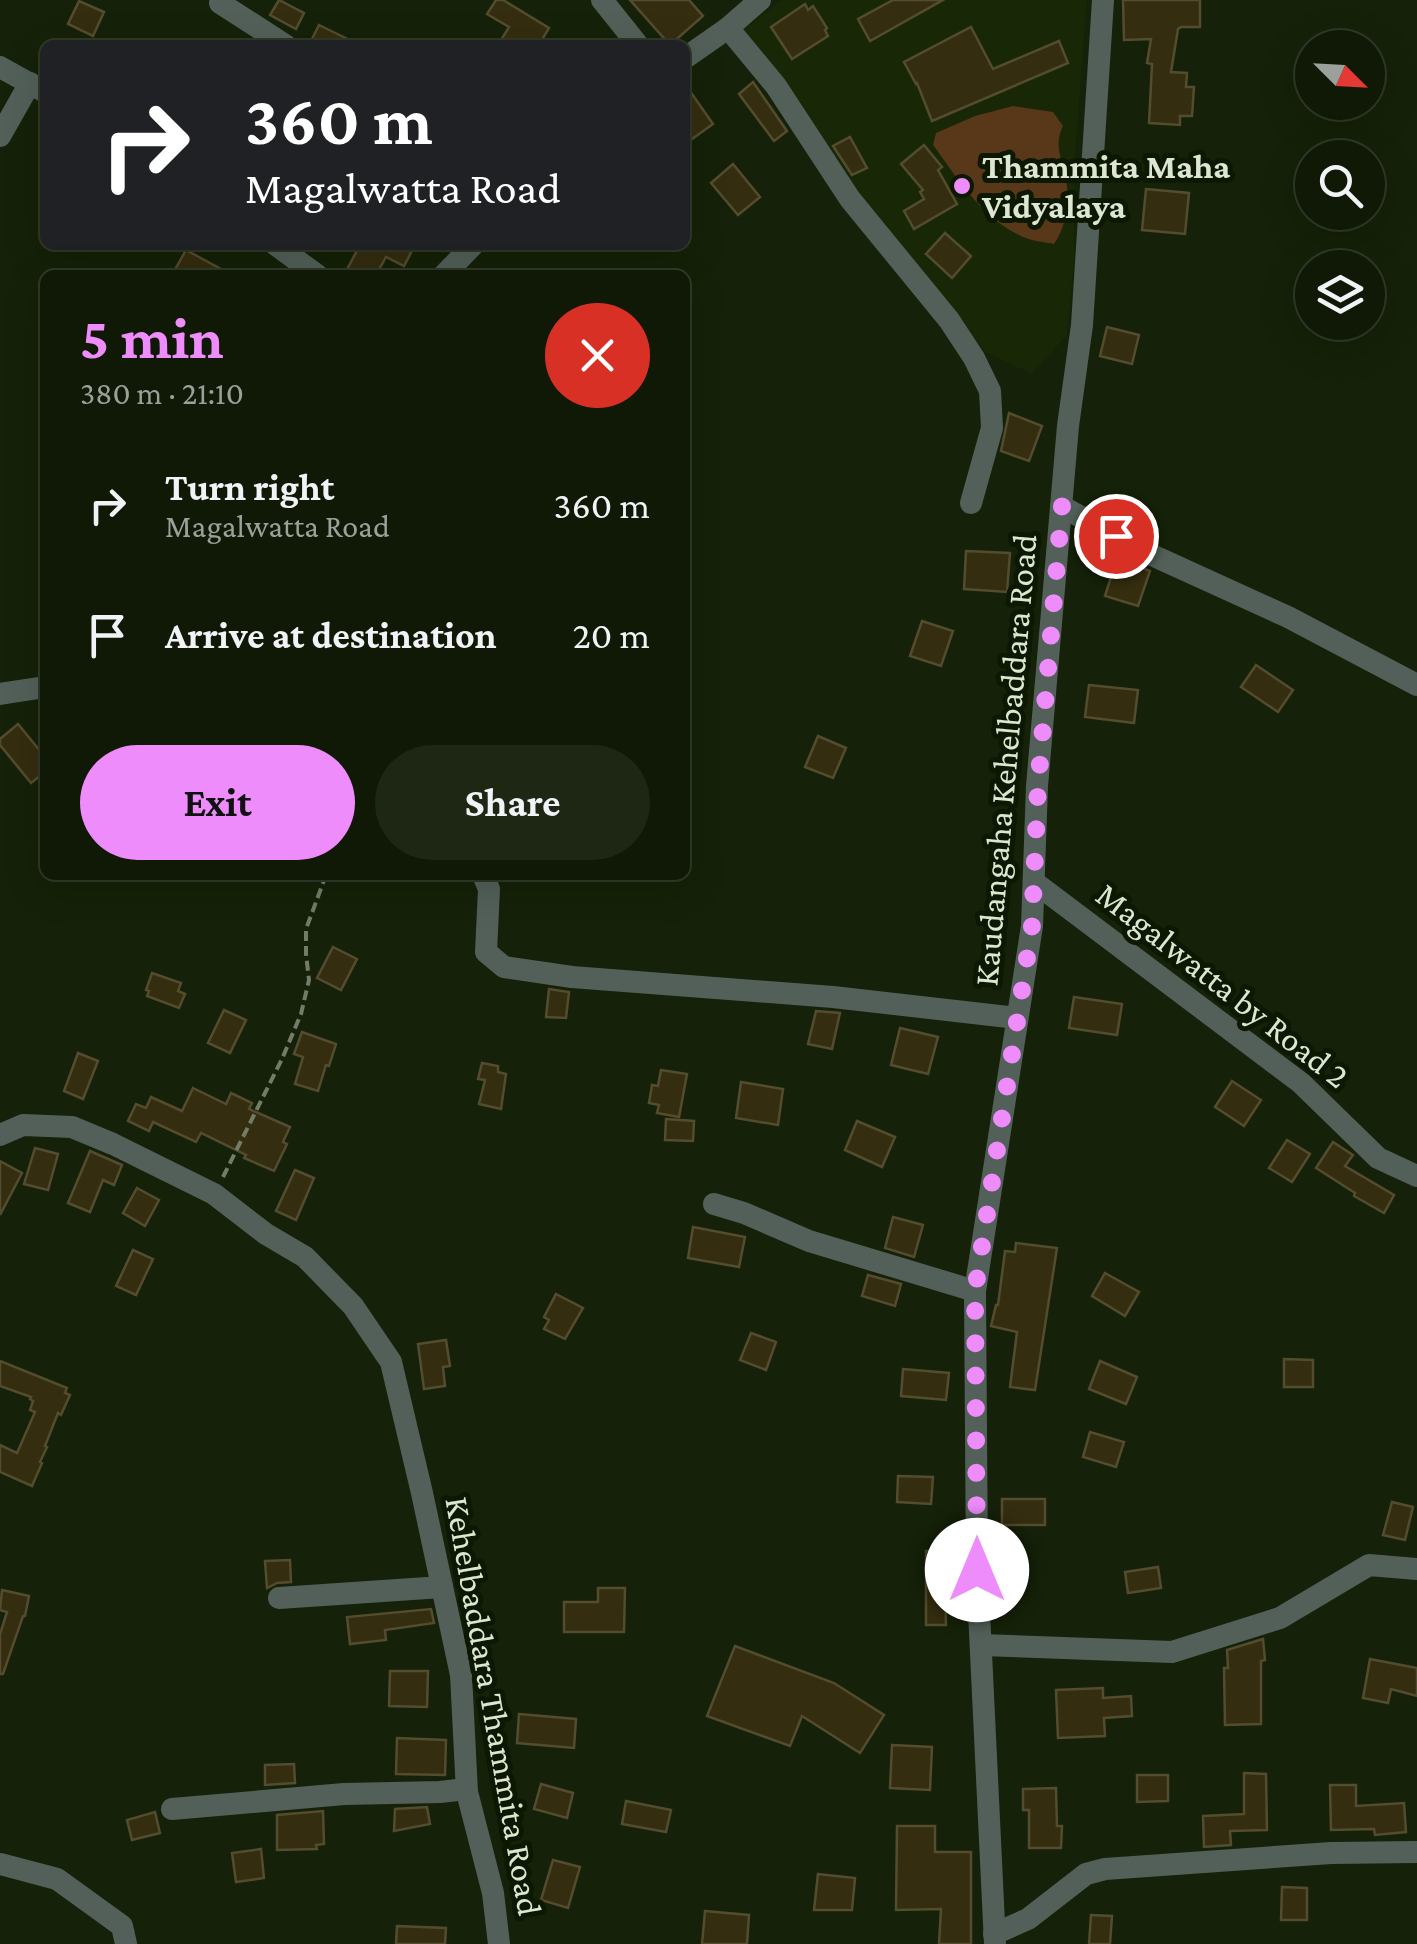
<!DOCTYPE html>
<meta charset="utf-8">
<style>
:root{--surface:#101906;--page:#1e2614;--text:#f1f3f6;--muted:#9ca09b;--line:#303828;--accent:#ed8cfa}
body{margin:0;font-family:"Crimson Pro",serif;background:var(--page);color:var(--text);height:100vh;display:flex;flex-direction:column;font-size:38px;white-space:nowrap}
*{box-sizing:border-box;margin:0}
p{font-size:32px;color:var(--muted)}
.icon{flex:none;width:55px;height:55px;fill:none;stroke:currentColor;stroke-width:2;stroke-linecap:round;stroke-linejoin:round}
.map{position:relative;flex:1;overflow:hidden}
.side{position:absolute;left:40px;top:270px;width:650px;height:610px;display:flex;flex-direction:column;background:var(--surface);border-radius:15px;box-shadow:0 10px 40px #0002,0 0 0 2px var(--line)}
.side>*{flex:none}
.hud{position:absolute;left:40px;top:40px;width:650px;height:210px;border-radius:15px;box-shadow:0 10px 40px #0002,0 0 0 2px var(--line);background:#202124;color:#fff;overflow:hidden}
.needle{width:65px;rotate:114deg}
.tools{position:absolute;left:1295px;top:30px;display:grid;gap:20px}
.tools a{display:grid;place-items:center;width:90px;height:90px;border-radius:50%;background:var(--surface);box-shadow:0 10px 40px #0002,0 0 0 2px var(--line);font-size:50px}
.pin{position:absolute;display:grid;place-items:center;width:85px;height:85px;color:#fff;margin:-42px;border:5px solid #fff;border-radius:50%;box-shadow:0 2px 10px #0007}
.me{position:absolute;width:110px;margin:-55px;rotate:0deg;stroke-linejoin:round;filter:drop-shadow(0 0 8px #0008)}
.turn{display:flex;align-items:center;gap:35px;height:210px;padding:0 40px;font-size:45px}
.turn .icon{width:130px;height:130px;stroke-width:2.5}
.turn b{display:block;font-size:70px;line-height:85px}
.round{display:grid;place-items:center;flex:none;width:105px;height:105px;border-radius:52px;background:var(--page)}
.head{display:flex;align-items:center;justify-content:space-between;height:170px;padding:0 40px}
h1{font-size:60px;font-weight:700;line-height:75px;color:var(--accent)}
.cta{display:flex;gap:20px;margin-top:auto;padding:20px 40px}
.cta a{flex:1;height:115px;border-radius:60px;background:var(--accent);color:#111;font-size:40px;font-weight:700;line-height:115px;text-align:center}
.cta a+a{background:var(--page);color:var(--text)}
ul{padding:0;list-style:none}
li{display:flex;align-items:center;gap:30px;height:130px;padding:0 40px}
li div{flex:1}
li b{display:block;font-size:38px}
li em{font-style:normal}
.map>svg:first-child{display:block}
.built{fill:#182706}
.green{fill:#583819}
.building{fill:#342d0f;stroke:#534c2e;stroke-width:2.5}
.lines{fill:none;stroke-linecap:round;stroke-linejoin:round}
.path{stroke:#727c67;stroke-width:4;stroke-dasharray:10 5;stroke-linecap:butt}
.minor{stroke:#526059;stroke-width:22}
.route{stroke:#ed8cfa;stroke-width:18;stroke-dasharray:0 32.4}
.poi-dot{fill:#ed8cfa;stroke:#0d1801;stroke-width:4}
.labels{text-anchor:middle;stroke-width:10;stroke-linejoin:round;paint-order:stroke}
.poi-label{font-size:35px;font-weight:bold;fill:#dde5d5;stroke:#0d1801;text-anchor:start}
.street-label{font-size:35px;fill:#dde5d5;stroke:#0d1801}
</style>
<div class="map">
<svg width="1417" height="1944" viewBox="0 0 1417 1944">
<rect width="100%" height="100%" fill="#152108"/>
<polygon class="built" points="781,0 1087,0 1075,159 1074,260 1067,335 1032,374 987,353 949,312 869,213 740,33"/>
<path class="green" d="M1013,106l40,6 10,14c-9,18 -2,30 2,47 5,24 3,51 -11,71 -10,-2 -22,-3 -31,-7 -42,-19 -64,-57 -90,-92l3,-12 39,-17z"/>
<g class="building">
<polygon points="279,0 304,13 296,29 270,15"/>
<polygon points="496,0 503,0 549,28 539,45 498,45 509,27 487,14"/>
<polygon points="630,0 689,0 703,16 670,45"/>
<polygon points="893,0 943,0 870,41 858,19"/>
<polygon points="1123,0 1200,0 1200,27 1181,27 1178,29 1171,72 1187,73 1186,87 1194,87 1192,116 1180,116 1180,125 1149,123 1152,64 1147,63 1151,39 1124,40"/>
<polygon points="79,1 104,12 93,36 68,24"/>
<polygon points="805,4 808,10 813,6 827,28 825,30 828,36 792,59 771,27"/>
<polygon points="319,25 360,45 309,45"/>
<polygon points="971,27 993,69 1059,41 1068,63 932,121 917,83 916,84 904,62"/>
<polygon points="753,82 787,131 774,141 739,94"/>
<polygon points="685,84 713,124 685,144"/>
<polygon points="850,137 867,168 852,175 833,146"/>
<polygon points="924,145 942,167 938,170 957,204 914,229 904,211 924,199 920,192 923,190 901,164"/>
<polygon points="733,164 760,197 738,215 711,183"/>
<polygon points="1146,189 1189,193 1185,234 1142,230"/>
<polygon points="945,233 971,256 952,278 926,254"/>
<polygon points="360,245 415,245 404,266 386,257 376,275 344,275"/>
<polygon points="186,250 232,275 172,275"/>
<polygon points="1107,327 1139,335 1132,364 1100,356"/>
<polygon points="1009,413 1042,426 1029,461 1001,451"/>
<polygon points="966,551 1010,553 1007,592 964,589"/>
<polygon points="1117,558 1150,571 1138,606 1105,596"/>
<polygon points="922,621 953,631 941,666 910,656"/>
<polygon points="1256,665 1293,690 1278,712 1241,687"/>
<polygon points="1089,685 1138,690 1134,723 1085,717"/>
<polygon points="18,724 45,757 45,772 31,783 0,745 0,739"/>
<polygon points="818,736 846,748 833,778 805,767"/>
<polygon points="333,947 357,959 341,990 317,978"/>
<polygon points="152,973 181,983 178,991 185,994 179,1008 147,996 149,991 146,990"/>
<polygon points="549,989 569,992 566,1018 546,1017"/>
<polygon points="1074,997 1122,1004 1117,1035 1069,1028"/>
<polygon points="224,1010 246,1020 230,1053 208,1043"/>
<polygon points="816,1011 840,1013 832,1049 808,1044"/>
<polygon points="900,1028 938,1037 928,1074 891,1065"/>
<polygon points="302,1032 336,1044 329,1066 326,1065 318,1091 295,1084 303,1057 294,1054"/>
<polygon points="78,1053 98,1061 83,1099 64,1091"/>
<polygon points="482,1063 498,1066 498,1072 506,1074 501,1109 479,1104 485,1080 478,1079"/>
<polygon points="661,1070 687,1074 679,1117 657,1113 659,1105 649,1103 652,1085 658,1086"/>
<polygon points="1232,1081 1261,1100 1244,1126 1215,1107"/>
<polygon points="741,1082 783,1089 778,1125 736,1118"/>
<polygon points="193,1088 226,1104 231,1093 252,1103 249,1109 290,1127 283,1142 287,1144 274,1171 244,1158 246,1155 201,1133 196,1142 153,1122 149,1131 128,1121 136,1104 146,1108 151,1097 182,1111"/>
<polygon points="666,1119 694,1121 693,1141 665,1140"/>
<polygon points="857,1121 895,1137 882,1167 845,1150"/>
<polygon points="1287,1140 1310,1154 1292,1182 1269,1168"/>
<polygon points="1333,1142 1353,1155 1345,1166 1394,1195 1384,1213 1354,1196 1355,1193 1316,1168"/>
<polygon points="35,1148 58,1154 48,1190 24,1184"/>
<polygon points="90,1151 122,1165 114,1185 103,1180 90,1212 68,1203"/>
<polygon points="0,1161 22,1173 0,1215"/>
<polygon points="295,1170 314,1178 296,1220 276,1211"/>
<polygon points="137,1188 159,1200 145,1226 123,1213"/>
<polygon points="893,1217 923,1225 914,1257 885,1248"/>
<polygon points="693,1227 745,1237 739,1267 688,1258"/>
<polygon points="1016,1243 1057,1248 1035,1390 1010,1387 1017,1332 991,1326 996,1305 998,1305 1005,1251 1015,1252"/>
<polygon points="133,1250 153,1259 136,1295 116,1286"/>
<polygon points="1105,1273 1139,1292 1125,1316 1092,1296"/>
<polygon points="868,1275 901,1284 895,1306 862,1296"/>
<polygon points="556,1294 583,1308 565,1339 544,1329 549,1320 544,1317"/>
<polygon points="751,1333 776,1342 766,1370 740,1360"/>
<polygon points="446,1340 450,1366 443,1367 445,1386 424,1389 418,1344"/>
<polygon points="1284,1359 1313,1360 1313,1387 1284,1387"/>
<polygon points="0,1361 67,1388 65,1393 70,1395 61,1415 58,1413 45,1446 47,1447 40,1462 42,1463 32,1486 0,1472 0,1445 17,1453 35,1412 30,1410 33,1401 30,1399 31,1397 0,1386"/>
<polygon points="1100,1361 1137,1377 1126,1404 1089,1389"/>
<polygon points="903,1369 949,1373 946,1400 901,1396"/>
<polygon points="1090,1432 1124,1442 1116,1467 1083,1457"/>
<polygon points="898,1476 933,1477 931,1504 897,1502"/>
<rect x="1002" y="1499" width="43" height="26"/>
<polygon points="1392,1502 1413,1507 1405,1540 1383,1535"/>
<polygon points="953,1550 954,1582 945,1582 946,1625 926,1625 926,1551"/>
<polygon points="290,1560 291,1582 277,1583 267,1588 265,1561"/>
<polygon points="1158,1567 1161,1588 1128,1593 1125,1572"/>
<polygon points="598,1588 625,1588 624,1632 564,1632 564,1602 598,1602"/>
<polygon points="2,1590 29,1596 25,1616 23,1616 3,1674 0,1674 0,1634 7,1612 0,1610"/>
<polygon points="431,1609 434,1623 385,1630 386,1640 350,1644 347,1617"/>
<polygon points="1263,1639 1265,1660 1261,1661 1261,1724 1225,1725 1224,1668 1228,1668 1227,1650"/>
<polygon points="735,1646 834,1683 884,1715 860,1753 802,1716 790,1746 707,1716"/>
<polygon points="1370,1659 1417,1668 1417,1696 1391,1689 1388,1703 1363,1698"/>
<polygon points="390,1671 428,1671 427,1707 389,1706"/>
<polygon points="1103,1688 1103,1698 1131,1696 1132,1716 1104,1718 1105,1736 1058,1738 1056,1690"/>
<polygon points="519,1714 576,1719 574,1748 517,1743"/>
<polygon points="397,1738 446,1740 445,1775 396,1774"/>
<polygon points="892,1745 932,1747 930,1790 890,1788"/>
<polygon points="294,1764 295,1783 265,1785 265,1765"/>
<polygon points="1244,1773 1266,1774 1267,1830 1230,1831 1231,1845 1204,1847 1203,1816 1244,1814"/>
<polygon points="1137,1775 1168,1775 1168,1801 1137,1802"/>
<polygon points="541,1784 573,1793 567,1818 534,1809"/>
<polygon points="1330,1785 1356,1785 1356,1806 1404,1803 1406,1832 1375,1835 1374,1829 1331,1830"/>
<polygon points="1056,1788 1057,1826 1062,1826 1061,1848 1029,1848 1029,1810 1023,1810 1023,1789"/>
<polygon points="626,1801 671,1810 666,1832 622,1824"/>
<polygon points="427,1807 430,1824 394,1831 395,1809"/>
<polygon points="323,1811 324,1844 316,1845 317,1849 277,1850 277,1815"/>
<polygon points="155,1812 160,1833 132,1840 127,1820"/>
<polygon points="897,1826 935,1826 935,1852 971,1852 971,1944 939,1944 941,1909 896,1910"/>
<polygon points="261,1849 264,1878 236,1882 232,1853"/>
<polygon points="553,1860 580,1867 568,1908 541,1900"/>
<polygon points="818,1874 855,1878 852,1910 814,1910"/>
<polygon points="1282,1887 1307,1888 1307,1920 1281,1920"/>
<polygon points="705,1911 749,1915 747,1944 702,1944"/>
<polygon points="1091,1915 1112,1916 1110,1944 1089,1944"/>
<polygon points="397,1926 446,1928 445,1944 396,1944"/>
</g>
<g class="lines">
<polyline class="path" points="223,1177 282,1059 301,1014 309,980 306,954 306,929 326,875"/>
<g class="minor">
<polyline points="602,0 638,45"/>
<polyline points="220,3 285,45"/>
<polyline points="728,28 776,86 850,199 949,320 974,358 990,391 992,428 971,503"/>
<polyline points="685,58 728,28 760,0"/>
<polyline points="0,67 45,92"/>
<polyline points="0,136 30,83"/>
<polyline points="276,245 317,275"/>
<polyline points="444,275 473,245"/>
<polyline points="1061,506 1143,551 1288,617 1417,685"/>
<polyline points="0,694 45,687"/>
<polyline points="483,875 489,889 486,952 504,967 572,977 833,997 1017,1018"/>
<polyline points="1034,882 1301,1083 1378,1158 1417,1176"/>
<polyline points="0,1135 23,1125 72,1127 113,1144 214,1194 266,1234 305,1257 353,1306 391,1362 422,1493 461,1675 467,1792 493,1893 499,1944"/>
<polyline points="714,1204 744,1213 809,1241 975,1291"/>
<polyline points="279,1598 442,1587"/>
<polyline points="981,1645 1172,1652 1280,1618 1369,1565 1417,1569"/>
<polyline points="172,1809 344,1794 440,1792 466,1789"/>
<polyline points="0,1864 57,1879 122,1926 126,1944"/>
<polyline points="994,1934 1028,1919 1086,1874 1105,1869 1331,1853 1417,1852"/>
<polyline points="995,1944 977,1570 975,1291 1032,926 1037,786 1068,426 1082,325 1103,0"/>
</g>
</g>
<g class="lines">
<polyline class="route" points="977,1570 975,1291 1032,926 1038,786 1062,506 1116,536"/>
</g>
<circle class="poi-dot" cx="962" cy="186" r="10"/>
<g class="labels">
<g class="poi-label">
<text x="982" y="178">Thammita Maha<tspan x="982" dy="40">Vidyalaya</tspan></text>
</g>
<g class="street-label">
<text transform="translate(1005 760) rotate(-85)" y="12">Kaudangaha Kehelbaddara Road</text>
<text transform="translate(1223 985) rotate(38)" y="12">Magalwatta by Road 2</text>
<text transform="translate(494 1706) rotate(80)" y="12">Kehelbaddara Thammita Road</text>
</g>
</g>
</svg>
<div class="tools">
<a><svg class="needle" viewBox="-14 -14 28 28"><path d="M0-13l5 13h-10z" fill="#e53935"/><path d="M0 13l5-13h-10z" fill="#9ca09b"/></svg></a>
<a><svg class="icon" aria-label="search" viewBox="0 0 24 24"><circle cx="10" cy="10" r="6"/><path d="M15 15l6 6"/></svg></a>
<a><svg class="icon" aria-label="layers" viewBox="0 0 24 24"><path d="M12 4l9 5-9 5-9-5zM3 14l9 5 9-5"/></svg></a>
</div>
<div class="pin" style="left:1116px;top:536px;background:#d93025"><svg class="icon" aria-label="arrive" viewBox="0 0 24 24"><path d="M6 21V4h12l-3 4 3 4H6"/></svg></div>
<svg class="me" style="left:977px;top:1570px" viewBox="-20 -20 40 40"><circle r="19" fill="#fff"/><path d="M0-13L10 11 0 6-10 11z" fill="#ed8cfa"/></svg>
<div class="hud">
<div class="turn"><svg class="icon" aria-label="right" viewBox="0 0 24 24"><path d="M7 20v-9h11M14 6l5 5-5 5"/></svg><div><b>360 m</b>Magalwatta Road</div></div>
</div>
<section class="side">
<div class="head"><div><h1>5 min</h1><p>380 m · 21:10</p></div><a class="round" style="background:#d93025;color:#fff"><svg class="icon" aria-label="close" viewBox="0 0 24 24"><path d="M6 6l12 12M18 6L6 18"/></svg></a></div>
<ul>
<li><svg class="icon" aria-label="right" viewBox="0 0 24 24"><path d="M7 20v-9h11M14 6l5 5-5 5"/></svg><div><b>Turn right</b><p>Magalwatta Road</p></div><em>360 m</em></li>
<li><svg class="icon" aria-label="arrive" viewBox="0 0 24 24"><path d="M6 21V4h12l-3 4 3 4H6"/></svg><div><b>Arrive at destination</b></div><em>20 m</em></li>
</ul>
<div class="cta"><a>Exit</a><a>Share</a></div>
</section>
</div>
